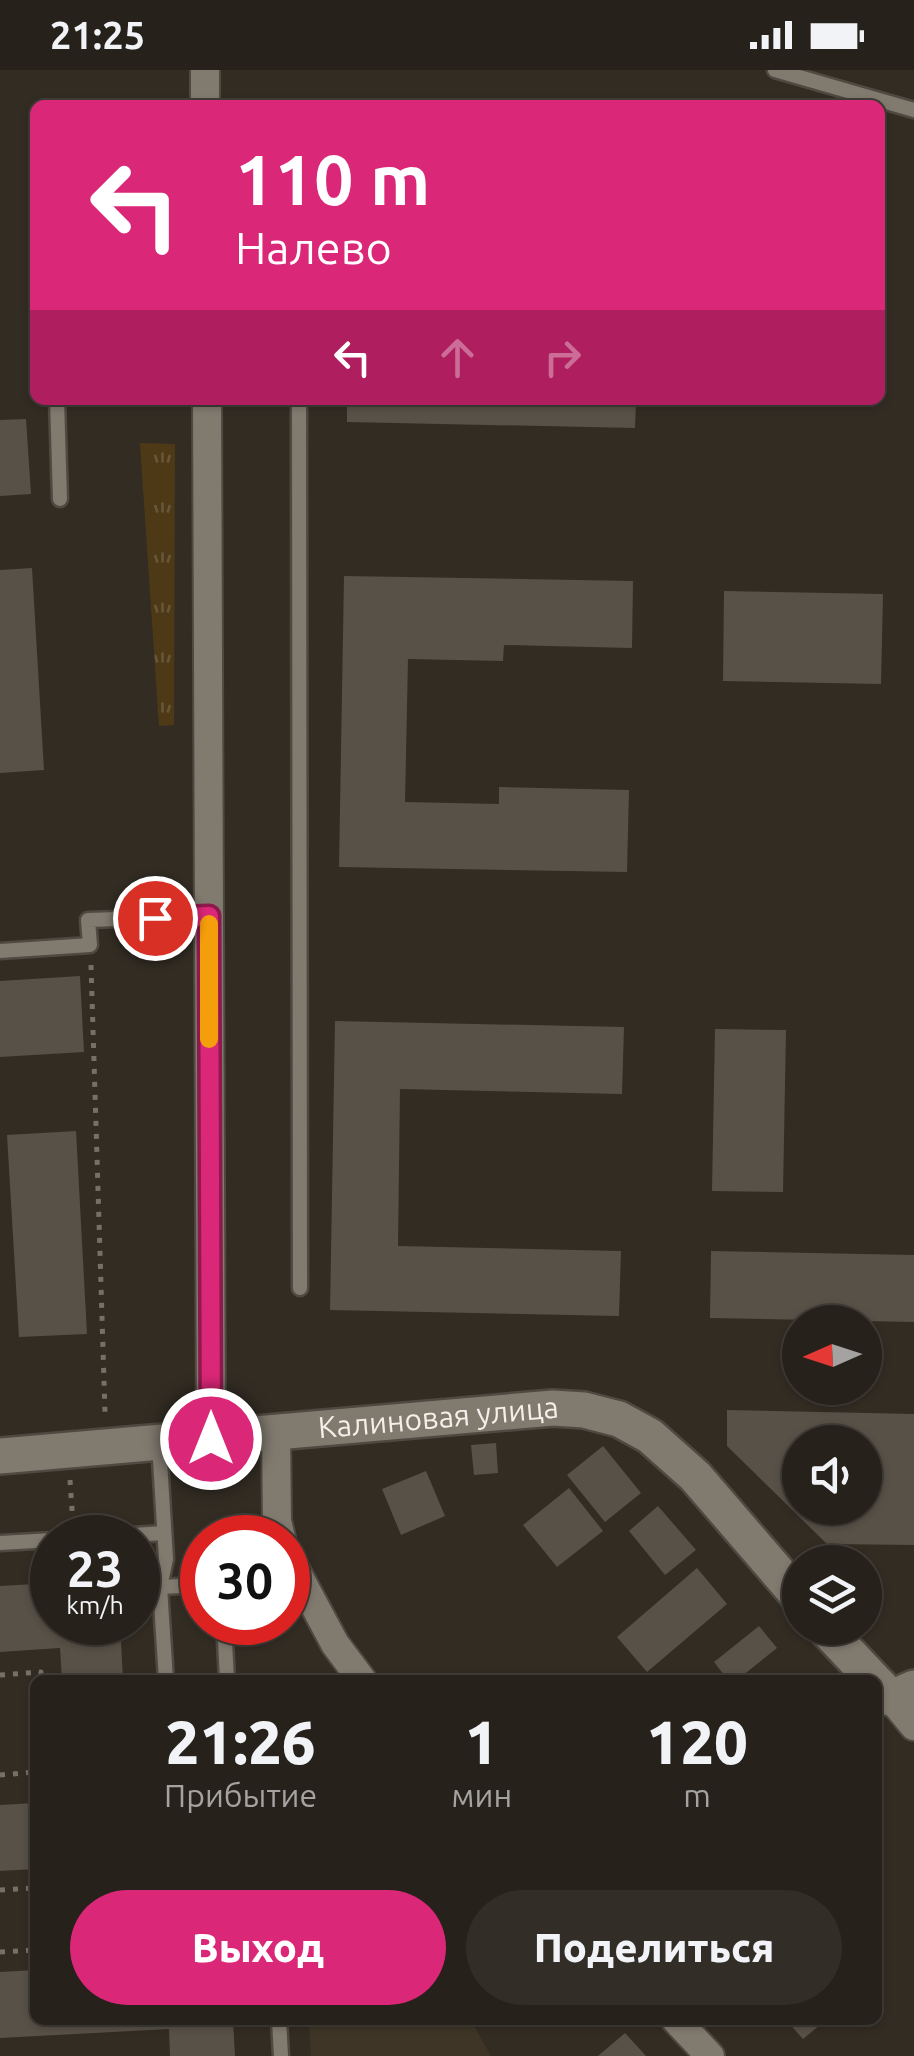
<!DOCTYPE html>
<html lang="ru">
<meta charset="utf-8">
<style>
:root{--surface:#26211a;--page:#322e27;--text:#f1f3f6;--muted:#a4a3a2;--line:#423e39;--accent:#db2777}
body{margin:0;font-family:Ubuntu,sans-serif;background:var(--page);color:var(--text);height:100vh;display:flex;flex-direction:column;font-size:38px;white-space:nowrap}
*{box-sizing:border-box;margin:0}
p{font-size:32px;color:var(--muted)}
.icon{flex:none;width:55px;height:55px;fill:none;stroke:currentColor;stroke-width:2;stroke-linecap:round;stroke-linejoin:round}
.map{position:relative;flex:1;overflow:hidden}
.sheet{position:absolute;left:30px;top:1605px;width:852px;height:350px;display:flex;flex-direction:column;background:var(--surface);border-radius:15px;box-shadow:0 2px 8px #0004,0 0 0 2px var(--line)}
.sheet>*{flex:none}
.banner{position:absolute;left:30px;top:30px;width:855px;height:305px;border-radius:15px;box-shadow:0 2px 8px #0004,0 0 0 2px var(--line);background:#db2777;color:#fff;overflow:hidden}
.needle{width:65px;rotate:267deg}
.buttons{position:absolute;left:782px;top:1235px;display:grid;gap:20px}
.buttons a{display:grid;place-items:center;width:100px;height:100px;border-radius:50%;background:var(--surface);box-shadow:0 2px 8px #0004,0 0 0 2px var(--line);font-size:50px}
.speed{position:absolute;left:30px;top:1445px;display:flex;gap:20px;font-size:50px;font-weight:700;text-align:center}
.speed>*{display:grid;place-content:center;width:130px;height:130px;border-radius:50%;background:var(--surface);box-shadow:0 2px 8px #0004,0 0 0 2px var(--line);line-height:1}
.speed small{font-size:25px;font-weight:400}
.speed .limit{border:15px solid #d22;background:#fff;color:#111}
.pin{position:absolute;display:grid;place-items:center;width:85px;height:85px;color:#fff;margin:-42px;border:5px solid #fff;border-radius:50%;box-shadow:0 2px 10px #0007}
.me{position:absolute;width:110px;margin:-55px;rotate:0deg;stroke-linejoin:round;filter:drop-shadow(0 0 8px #0008)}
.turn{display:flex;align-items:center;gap:35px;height:210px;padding:0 40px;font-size:45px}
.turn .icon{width:130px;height:130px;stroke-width:2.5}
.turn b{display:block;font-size:70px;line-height:85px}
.lanes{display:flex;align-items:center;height:95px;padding:0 40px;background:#0003;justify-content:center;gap:50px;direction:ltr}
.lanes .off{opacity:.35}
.eta{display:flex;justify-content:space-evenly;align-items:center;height:170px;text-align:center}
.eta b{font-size:60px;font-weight:800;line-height:70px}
.action{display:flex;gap:20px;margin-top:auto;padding:20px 40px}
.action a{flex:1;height:115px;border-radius:60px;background:var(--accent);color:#fff;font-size:40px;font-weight:800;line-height:115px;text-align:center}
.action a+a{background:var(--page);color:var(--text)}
.status{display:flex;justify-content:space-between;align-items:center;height:70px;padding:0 50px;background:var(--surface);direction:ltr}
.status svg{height:28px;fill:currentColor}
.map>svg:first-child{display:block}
.built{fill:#3e3526}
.grass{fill:url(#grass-tufts)}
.building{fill:#575147;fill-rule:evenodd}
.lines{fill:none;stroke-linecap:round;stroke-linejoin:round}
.service-casing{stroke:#4e4941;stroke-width:19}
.minor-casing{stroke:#4e4941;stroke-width:32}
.tertiary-casing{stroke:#4e4941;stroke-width:40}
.path{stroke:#757068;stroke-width:5;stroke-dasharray:5 8;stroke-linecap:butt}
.service{stroke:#807a6f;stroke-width:14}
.minor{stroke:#807a6f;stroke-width:28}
.tertiary{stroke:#807a6f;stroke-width:35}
.route-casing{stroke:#8e194d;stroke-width:25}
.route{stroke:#db2777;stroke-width:18}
.slow{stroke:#f59e0b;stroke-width:18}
.labels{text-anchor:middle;stroke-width:9;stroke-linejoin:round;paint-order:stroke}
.street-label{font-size:30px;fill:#f3efe9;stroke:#181511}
</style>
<div class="status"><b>21:25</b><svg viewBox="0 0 49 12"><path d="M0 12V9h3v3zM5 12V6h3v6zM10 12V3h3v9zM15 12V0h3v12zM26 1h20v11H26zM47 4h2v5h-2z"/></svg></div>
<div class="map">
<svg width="914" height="1986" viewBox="0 0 914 1986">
<defs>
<pattern id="grass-tufts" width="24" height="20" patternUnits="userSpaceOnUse" patternTransform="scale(2.5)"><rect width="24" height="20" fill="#4d3916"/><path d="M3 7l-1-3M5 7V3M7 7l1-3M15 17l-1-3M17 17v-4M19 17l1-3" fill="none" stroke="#675638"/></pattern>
</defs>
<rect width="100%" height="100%" fill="#322c23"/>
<polygon class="built" points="309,1950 471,1950 491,1986 311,1986"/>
<polygon class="grass" points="140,373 175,374 174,655 159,656"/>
<g class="building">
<polygon points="347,330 636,330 635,358 347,352"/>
<polygon points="26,349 31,424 0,426 0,350"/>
<polygon points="32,498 44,700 0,703 0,500"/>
<polygon points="344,506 633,511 632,578 504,575 503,591 408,589 405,732 499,734 499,717 629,720 627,802 339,797"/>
<polygon points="724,521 883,524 881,614 723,611"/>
<polygon points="80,906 84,982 0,987 0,911"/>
<polygon points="335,951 624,957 622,1024 400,1019 398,1176 621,1181 619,1246 330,1240"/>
<polygon points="715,959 786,960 783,1122 712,1121"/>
<polygon points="76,1061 87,1264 19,1267 7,1065"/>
<polygon points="711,1181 914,1185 914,1252 710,1248"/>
<path d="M727,1340l187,4v131l-87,-1 -100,-98zM800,1372h65v66h-65z"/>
<polygon points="496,1373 498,1403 474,1405 471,1375"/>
<polygon points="603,1376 641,1423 605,1452 567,1405"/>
<polygon points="426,1401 445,1446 401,1465 382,1419"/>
<polygon points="569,1418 603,1461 557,1497 523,1455"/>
<polygon points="658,1436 696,1480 665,1505 629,1461"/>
<polygon points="697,1498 727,1534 647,1602 617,1567"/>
<polygon points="52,1513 52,1552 120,1552 123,1610 62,1610 60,1578 0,1582 0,1516"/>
<polygon points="759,1556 777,1578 737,1610 728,1610 714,1592"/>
<polygon points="35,1733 35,1799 0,1801 0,1735"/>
<polygon points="35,1900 35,1950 233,1950 235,1986 170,1986 169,1959 0,1968 0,1902"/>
<polygon points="786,1950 826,1950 803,1969"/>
<polygon points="625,1963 646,1986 598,1986"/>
</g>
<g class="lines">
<defs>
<g id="service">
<polyline points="775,0 914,40"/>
<polyline points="57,330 60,429"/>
<polyline points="299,330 300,1218"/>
<polyline points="0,881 90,875 88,850 209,846"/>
<polyline points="159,1374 166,1489 160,1517 166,1610"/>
<polyline points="87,1468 164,1463"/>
<polyline points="0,1473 52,1470"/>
<polyline points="160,1517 202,1515"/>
<polyline points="224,1552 227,1610"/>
<polyline points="279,1950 281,1986"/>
</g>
<g id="minor">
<polyline points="205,0 205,35"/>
<polyline points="207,330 211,1369"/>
<polyline points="276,1364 277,1451 281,1468"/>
<polyline points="288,1486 335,1574 362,1610"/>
<polyline points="891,1628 914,1656"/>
<polyline points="676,1950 710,1986"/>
</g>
<g id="tertiary">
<path id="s1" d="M0,1386l553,-48 31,2 35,9 31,17 45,40 105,122"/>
<polyline points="825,1558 874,1610"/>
<polyline points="878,1614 891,1628 914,1618"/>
</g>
</defs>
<use href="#service" class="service-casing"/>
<use href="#minor" class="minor-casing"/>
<use href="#tertiary" class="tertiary-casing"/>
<g class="path">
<polyline points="91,895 105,1343"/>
<polyline points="70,1410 73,1454"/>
<polyline points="0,1605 41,1602 41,1610"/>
<polyline points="0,1705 35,1702"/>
<polyline points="0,1820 35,1818"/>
<polyline points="0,1882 35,1880"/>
</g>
<use href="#service" class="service"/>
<use href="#minor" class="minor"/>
<use href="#tertiary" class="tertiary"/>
</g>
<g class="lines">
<defs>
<polyline id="route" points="155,848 209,846 211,1369"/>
</defs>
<use href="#route" class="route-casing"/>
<use href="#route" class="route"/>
<polyline class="slow" points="209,854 209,969"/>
</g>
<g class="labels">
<g class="street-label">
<text dy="10" stroke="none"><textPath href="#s1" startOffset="440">Калиновая улица</textPath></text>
</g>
</g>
</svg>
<div class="buttons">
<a><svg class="needle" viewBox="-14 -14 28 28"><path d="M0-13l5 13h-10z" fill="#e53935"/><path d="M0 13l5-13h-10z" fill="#a4a3a2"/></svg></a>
<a><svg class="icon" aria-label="sound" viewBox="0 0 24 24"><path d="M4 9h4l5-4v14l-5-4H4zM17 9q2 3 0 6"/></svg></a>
<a><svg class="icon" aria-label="layers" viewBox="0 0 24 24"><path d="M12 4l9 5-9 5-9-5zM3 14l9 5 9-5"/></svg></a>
</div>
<div class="speed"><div>23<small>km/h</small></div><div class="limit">30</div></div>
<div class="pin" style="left:155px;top:848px;background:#d93025"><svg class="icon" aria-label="arrive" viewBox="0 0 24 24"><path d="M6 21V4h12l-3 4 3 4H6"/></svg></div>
<svg class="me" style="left:211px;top:1369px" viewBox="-20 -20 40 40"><circle r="17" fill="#db2777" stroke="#fff" stroke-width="3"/><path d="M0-11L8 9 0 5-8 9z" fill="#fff"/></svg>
<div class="banner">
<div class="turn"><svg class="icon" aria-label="left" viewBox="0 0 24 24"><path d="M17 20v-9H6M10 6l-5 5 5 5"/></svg><div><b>110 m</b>Налево</div></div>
<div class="lanes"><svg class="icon" aria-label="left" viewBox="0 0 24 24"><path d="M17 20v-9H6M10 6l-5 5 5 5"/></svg><svg class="icon off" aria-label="ahead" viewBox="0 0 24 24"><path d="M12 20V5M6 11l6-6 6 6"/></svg><svg class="icon off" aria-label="right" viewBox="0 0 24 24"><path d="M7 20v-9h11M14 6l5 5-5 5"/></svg></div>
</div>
<section class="sheet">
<div class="eta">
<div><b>21:26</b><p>Прибытие</p></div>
<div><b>1</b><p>мин</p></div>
<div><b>120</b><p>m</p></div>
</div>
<div class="action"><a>Выход</a><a>Поделиться</a></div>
</section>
</div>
